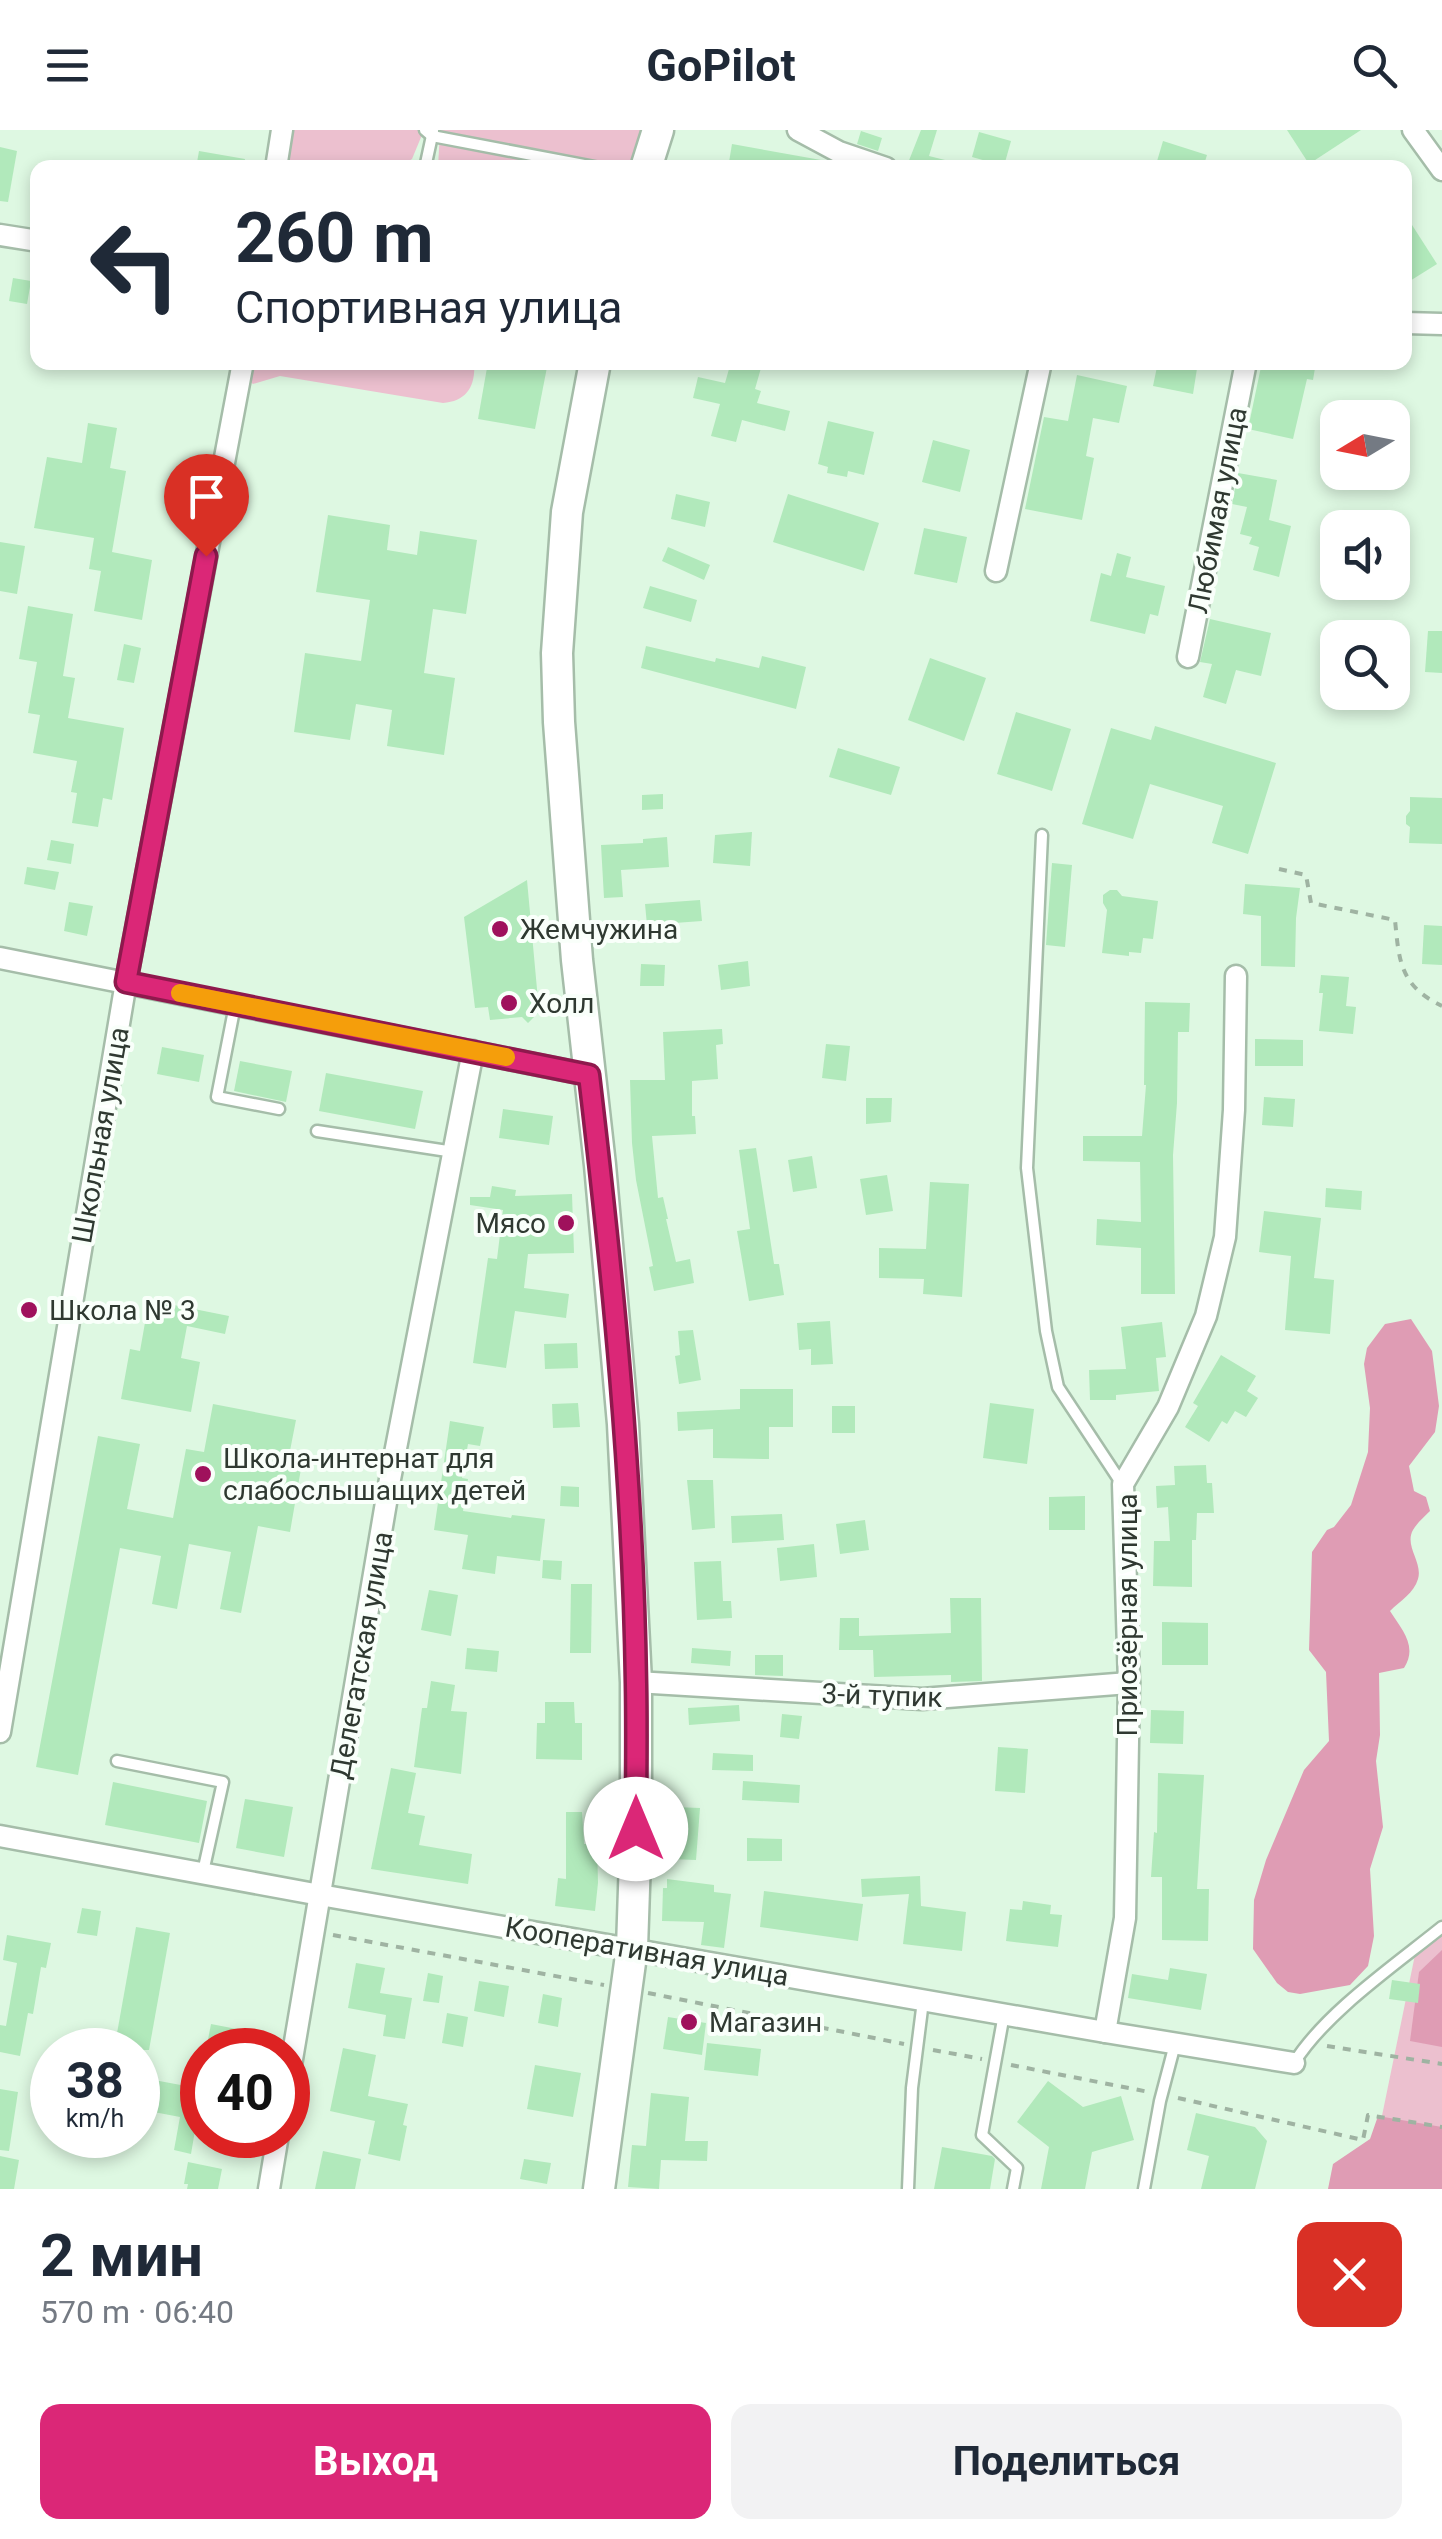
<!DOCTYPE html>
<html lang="ru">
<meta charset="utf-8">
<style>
:root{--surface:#fff;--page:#f2f2f3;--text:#1f2937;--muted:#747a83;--accent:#db2777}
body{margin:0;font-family:Roboto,sans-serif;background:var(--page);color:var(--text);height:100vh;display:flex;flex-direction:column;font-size:38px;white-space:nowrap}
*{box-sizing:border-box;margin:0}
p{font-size:32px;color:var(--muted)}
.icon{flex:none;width:55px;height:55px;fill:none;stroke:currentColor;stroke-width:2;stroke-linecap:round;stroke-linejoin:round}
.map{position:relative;height:2059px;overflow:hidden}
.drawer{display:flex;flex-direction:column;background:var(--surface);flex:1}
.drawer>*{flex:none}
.hud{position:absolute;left:30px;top:30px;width:1382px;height:210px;border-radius:20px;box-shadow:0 5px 15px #0003;background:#fff;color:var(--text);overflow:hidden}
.needle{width:65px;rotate:260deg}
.tools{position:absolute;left:1320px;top:270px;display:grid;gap:20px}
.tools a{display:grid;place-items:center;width:90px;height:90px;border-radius:20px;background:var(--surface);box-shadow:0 5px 15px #0003;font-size:50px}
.speed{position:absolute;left:30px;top:1898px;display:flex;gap:20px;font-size:50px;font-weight:700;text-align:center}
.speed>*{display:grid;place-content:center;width:130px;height:130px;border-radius:50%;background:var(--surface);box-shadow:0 5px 15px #0003;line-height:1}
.speed small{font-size:25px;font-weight:400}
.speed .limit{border:15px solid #d22;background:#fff;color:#111}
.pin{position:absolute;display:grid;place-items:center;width:85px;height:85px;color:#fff;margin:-102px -42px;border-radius:50% 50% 50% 0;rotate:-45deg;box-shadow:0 0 10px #0007}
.pin .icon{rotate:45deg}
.me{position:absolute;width:110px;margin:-55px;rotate:0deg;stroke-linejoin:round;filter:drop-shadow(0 0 8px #0008)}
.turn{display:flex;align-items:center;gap:35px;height:210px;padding:0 40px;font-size:45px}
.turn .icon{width:130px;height:130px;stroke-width:2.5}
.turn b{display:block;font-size:70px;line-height:85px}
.round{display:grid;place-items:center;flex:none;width:105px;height:105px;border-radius:20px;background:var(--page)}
.summary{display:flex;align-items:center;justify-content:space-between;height:170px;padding:0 40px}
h1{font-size:60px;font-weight:700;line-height:75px}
.cta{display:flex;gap:20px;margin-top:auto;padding:20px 40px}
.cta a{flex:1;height:115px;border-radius:20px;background:var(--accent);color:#fff;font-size:40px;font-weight:700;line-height:115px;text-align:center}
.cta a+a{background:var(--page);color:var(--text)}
header{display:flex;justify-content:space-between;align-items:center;height:130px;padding:0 40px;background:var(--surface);font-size:45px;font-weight:700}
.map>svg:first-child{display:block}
.green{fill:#ecc0cf}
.forest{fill:#df9cb4}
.building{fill:#b1e9bb}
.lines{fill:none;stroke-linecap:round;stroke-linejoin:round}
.lane-casing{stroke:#a5bda9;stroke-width:15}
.street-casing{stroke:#a5bda9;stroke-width:25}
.secondary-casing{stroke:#a5bda9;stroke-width:35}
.path{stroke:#9fb3a2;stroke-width:4;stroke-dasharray:8 8;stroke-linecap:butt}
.lane{stroke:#fff;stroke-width:10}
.street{stroke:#fff;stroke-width:20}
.secondary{stroke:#fff;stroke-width:30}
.route-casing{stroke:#8e194d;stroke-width:25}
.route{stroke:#db2777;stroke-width:18}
.slow{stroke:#f59e0b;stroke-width:18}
.poi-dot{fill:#9f115c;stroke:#f9fffa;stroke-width:4}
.labels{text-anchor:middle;stroke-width:8;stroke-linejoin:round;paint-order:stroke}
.street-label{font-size:28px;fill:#2f3931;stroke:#f9fffa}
.poi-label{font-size:28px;fill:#2f3931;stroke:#f9fffa;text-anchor:start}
</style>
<header><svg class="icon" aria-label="menu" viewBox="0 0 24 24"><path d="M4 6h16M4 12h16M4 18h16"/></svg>GoPilot<svg class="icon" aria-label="search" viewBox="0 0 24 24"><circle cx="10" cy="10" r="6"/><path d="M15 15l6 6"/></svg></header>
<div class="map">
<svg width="1442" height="2059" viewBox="0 0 1442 2059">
<rect width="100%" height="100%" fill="#def8e2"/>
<g class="green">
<polygon points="284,0 424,0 412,29 399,37 286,37"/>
<polygon points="440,0 645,0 627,37 438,38"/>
<path d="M250,232h224c2,24 -7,39 -31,41l-163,-27 -27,8 -6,-5z"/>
<polygon points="1442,1792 1442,2059 1367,2059 1417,1815"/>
</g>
<g class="forest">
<path d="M1411,1189l21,32 7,55 -4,26 -26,34 5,25 12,6 4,14c-5,5 -13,12 -17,19 -9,16 10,32 5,49 -4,14 -18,22 -28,32 12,19 28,35 14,57l-25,5 1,62 -4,26 7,66 -13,42 4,67 -6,30 -18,19 -50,9 -12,-2 -11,-9 -24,-34 1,-49 12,-40 38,-90 25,-29 -3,-69 -17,-22 3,-98 15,-22 7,-3 17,-22 17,-53 2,-44 -6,-44 3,-16 18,-24z"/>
<polygon points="1442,1820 1442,1917 1410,1911 1419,1842"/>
<polygon points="1378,1986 1442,1997 1442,2059 1328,2059 1333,2034 1370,2009"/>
</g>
<g class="building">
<polygon points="921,0 937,0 929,26 953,32 952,38 906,38"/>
<polygon points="1287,0 1361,0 1309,34"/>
<polygon points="861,1 882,8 878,21 857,14"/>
<polygon points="979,2 1011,11 1004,36 972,27"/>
<polygon points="1163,11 1207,25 1203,38 1155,38"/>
<polygon points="732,14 821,30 821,38 728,38"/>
<polygon points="0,17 17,21 8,72 0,71"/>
<polygon points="199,21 245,29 244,38 196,38"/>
<polygon points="1405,84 1437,134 1405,154"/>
<polygon points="13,148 31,151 27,174 9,171"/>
<polygon points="488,232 548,232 535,299 478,289"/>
<polygon points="731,232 745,232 761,238 755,259 761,261 757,273 790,281 785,301 742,290 736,312 711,306 720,274 693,268 698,247 725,253"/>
<polygon points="1158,232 1198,232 1193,264 1153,256"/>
<polygon points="1262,232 1316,232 1313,250 1307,249 1293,309 1248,299"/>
<polygon points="1077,245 1127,256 1119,293 1093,288 1086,326 1094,328 1082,390 1025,379 1044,287 1068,291"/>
<polygon points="828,291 874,302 864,345 848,341 847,347 827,343 828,337 818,334"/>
<polygon points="88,293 117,298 110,338 126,341 112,422 152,430 142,490 94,481 101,441 89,439 94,408 34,398 47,327 82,333"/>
<polygon points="933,310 970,320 960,362 922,352"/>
<polygon points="1238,343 1277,350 1269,390 1291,396 1279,447 1253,440 1259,417 1249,414 1252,407 1240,404 1247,377 1232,374"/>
<polygon points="676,364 710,372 705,397 671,389"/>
<polygon points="788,364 879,393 864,441 773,412"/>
<polygon points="328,385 390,395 387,420 417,425 420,401 477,410 466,484 433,479 424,543 455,548 444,625 387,616 392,580 356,574 350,610 294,602 305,523 361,531 370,470 316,462"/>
<polygon points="924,398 967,407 957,453 914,444"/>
<polygon points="0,412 25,416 17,464 0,461"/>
<polygon points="668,417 710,435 704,450 662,431"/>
<polygon points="1117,423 1131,427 1126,447 1165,456 1158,486 1150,484 1145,504 1090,491 1101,443 1111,446"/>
<polygon points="650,456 697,470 691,492 643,478"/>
<polygon points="28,476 73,484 63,546 75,548 68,588 124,598 112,670 103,668 98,697 72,693 77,663 71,662 77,631 33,623 40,585 28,583 37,532 19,529"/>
<polygon points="1210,489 1271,503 1261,546 1236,540 1226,574 1203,567 1212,534 1200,532"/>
<polygon points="1428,501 1442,501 1442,543 1425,542"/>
<polygon points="124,514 141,518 134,553 117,550"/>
<polygon points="646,516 715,532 716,528 759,538 762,526 806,537 796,579 641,538"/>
<polygon points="930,528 986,548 964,611 908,590"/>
<polygon points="1016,582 1071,599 1052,661 997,644"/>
<polygon points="1155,596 1276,633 1248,724 1212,713 1223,676 1150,654 1133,709 1082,694 1111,598 1151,610"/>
<polygon points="838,618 900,637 891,665 829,647"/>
<polygon points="663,664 663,679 642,680 642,665"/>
<polygon points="1410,667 1442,668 1442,714 1409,713 1410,697 1406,694 1406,686 1410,681"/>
<polygon points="752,702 750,736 713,733 715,705"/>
<polygon points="667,707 669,737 621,740 623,767 604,768 601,715 643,713 643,709"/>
<polygon points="51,710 74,714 71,734 47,730"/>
<polygon points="1052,733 1072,735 1065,817 1046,815"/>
<polygon points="27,737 59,742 55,760 24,754"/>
<polygon points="527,750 538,870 545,876 528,893 522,887 490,890 488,877 475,878 464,787"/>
<polygon points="1245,754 1300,758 1296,788 1295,837 1261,836 1261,786 1243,784"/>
<polygon points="1110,760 1117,760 1122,766 1158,771 1153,809 1143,808 1141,823 1129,822 1129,826 1102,823 1107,780 1103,773 1103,765"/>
<polygon points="700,770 702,791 647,795 645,774"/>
<polygon points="69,772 93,776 87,806 64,801"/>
<polygon points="1424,795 1442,796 1442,835 1422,834"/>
<polygon points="748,831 750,856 721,860 718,835"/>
<polygon points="641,834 665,835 664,856 640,856"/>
<polygon points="1321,845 1349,847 1346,876 1356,877 1353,904 1319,901 1323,863 1319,863"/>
<polygon points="1145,872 1190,873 1189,902 1178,902 1177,973 1173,1025 1175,1164 1141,1164 1141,1118 1096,1115 1097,1089 1141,1092 1140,1032 1083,1031 1083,1006 1142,1006 1146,955 1144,955"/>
<polygon points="722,899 723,914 716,915 718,949 692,951 692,986 695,986 696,1004 652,1006 658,1068 663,1067 668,1089 666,1089 676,1132 690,1129 694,1153 654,1161 649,1137 653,1136 636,1050 632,1013 630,950 665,950 663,902"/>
<polygon points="1255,909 1303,910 1303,936 1255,936"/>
<polygon points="826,914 850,916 846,951 822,948"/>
<polygon points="162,917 204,925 199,952 157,944"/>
<polygon points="240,931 292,941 286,972 234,961"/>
<polygon points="326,943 423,961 415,999 319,981"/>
<polygon points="1264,967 1295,969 1293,997 1262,995"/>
<polygon points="866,968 892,968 891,992 866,994"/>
<polygon points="503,979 553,986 549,1015 499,1008"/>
<polygon points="756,1018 774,1134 779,1134 784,1165 749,1171 737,1101 750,1099 739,1020"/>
<polygon points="812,1026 817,1058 793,1062 788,1030"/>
<polygon points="887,1045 893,1081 866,1085 860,1049"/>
<polygon points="930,1052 969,1054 962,1167 923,1164 924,1149 879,1148 879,1118 926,1119"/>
<polygon points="492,1056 516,1060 515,1066 572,1064 574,1123 528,1124 524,1158 569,1164 566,1188 515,1181 506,1238 473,1233 488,1128 497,1129 503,1080 470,1075 470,1067 490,1067"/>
<polygon points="1326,1058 1362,1061 1361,1080 1325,1077"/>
<polygon points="1264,1081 1321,1088 1314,1148 1334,1150 1330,1204 1285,1200 1291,1126 1259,1122"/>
<polygon points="149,1170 229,1186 225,1204 187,1196 181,1228 200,1232 191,1282 121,1269 130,1219 140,1221"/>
<polygon points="830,1191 833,1234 811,1235 811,1219 799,1220 797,1193"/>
<polygon points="1162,1192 1166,1227 1156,1228 1159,1261 1116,1265 1116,1270 1090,1270 1089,1240 1126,1239 1121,1197"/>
<polygon points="693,1200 701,1250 679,1254 675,1226 680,1225 678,1201"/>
<polygon points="577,1213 578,1238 545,1239 544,1214"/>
<polygon points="1221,1225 1256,1246 1247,1261 1258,1268 1246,1287 1235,1281 1227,1294 1222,1291 1209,1312 1185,1297 1198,1276 1193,1273"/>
<polygon points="740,1259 793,1259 793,1297 769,1297 769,1329 713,1328 713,1299 678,1301 677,1282 740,1279"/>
<polygon points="578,1273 580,1297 553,1298 552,1274"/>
<polygon points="990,1273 1034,1279 1027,1334 983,1328"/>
<polygon points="213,1274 296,1290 288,1331 302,1333 290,1402 258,1396 241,1483 220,1479 231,1422 189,1414 177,1479 152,1474 161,1426 120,1418 78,1645 36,1637 98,1306 140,1314 127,1379 173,1388 186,1319 204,1322"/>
<rect x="832" y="1276" width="23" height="27"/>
<polygon points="450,1291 484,1297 480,1316 468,1314 462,1348 468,1349 463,1381 511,1388 512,1385 545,1389 540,1431 497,1426 495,1444 462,1439 468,1405 434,1400"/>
<polygon points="1206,1335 1207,1353 1212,1353 1214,1383 1197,1383 1196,1410 1192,1410 1192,1457 1153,1456 1154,1411 1170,1411 1168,1377 1157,1378 1156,1356 1175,1355 1174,1336"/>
<polygon points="687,1350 713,1350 715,1398 692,1400"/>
<polygon points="561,1356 579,1357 579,1377 560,1376"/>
<polygon points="1085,1366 1085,1400 1049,1400 1049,1367"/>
<polygon points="782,1384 784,1410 732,1413 731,1386"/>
<polygon points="865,1390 869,1420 840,1424 836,1394"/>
<polygon points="814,1414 817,1447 780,1451 777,1418"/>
<polygon points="543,1430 562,1431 561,1450 542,1448"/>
<polygon points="721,1431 723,1471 731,1471 732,1488 697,1490 694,1432"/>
<polygon points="571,1454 592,1454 591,1523 570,1523"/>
<polygon points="429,1460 458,1465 451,1506 421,1500"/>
<polygon points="950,1468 981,1468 982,1551 951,1552 951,1545 874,1547 873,1520 839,1520 840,1488 859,1488 859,1506 951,1503"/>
<polygon points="1162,1492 1208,1493 1208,1535 1162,1535"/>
<polygon points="467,1518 499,1521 497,1542 465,1539"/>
<polygon points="692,1518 731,1521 730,1536 691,1533"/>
<polygon points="755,1525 783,1525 783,1546 755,1545"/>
<polygon points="431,1551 455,1555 451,1581 467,1582 461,1644 414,1637 422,1578 427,1578"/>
<polygon points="545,1572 574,1572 575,1593 582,1593 582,1630 536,1629 537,1593 545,1593"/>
<polygon points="739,1575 740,1591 689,1595 688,1578"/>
<polygon points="1151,1580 1184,1581 1183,1614 1150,1613"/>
<polygon points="782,1584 802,1586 799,1609 780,1607"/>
<polygon points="998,1617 1028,1619 1025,1663 995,1661"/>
<polygon points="713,1623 753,1625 753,1641 712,1640"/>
<polygon points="391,1638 416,1643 408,1683 425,1686 419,1715 472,1724 468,1754 371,1739"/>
<polygon points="1158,1643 1204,1645 1197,1759 1209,1759 1208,1811 1162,1810 1162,1747 1151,1747 1154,1702 1157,1703"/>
<polygon points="743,1651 800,1655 799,1673 742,1670"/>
<polygon points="113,1652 207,1671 199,1713 105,1695"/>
<polygon points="245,1669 293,1677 284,1727 236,1718"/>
<polygon points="674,1677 700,1678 696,1730 669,1729"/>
<polygon points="566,1682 582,1682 584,1714 597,1714 598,1753 595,1781 555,1776 558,1748 566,1749"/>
<polygon points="747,1708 782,1709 782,1731 747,1731"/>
<polygon points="920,1746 921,1776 966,1782 962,1821 903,1814 909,1764 862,1767 861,1749"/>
<polygon points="667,1749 714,1755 714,1762 731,1764 724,1818 701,1815 704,1792 662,1791 663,1758 667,1758"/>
<polygon points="764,1761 863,1774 858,1811 760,1797"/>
<polygon points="1023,1771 1051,1775 1050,1784 1062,1785 1058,1817 1006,1811 1010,1779 1022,1780"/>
<polygon points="82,1778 101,1781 97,1806 77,1803"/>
<polygon points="136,1797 170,1803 149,1920 114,1920"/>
<polygon points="7,1805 51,1813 46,1838 41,1837 33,1884 28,1883 20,1926 0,1922 0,1895 6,1896 17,1833 3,1830"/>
<polygon points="356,1833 385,1838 380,1863 412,1868 405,1909 383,1906 386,1885 348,1878"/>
<polygon points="1170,1838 1207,1844 1201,1880 1128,1868 1132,1844 1168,1850"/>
<polygon points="428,1843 443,1846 439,1873 423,1871"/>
<polygon points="1392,1850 1420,1854 1418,1873 1389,1869"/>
<polygon points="479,1851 509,1856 504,1887 474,1881"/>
<polygon points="543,1864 562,1868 558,1897 538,1893"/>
<polygon points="447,1883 468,1887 463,1917 442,1913"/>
<polygon points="668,1887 706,1893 702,1925 663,1919"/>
<polygon points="211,1894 247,1901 244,1920 206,1920"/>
<polygon points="707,1913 761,1919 758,1946 704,1940"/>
<polygon points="343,1918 376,1925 368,1966 408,1974 403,1995 407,1996 400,2031 368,2024 375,1991 330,1981"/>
<polygon points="535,1935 581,1943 573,1987 527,1979"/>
<polygon points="138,1947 202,1959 202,1977 199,1977 191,2024 174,2020 180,1987 138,1979"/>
<polygon points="1048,1951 1083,1977 1121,1966 1134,2010 1092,2022 1085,2059 1041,2059 1049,2017 1017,1992"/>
<polygon points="0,1959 18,1962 9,2021 0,2020"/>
<polygon points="651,1963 689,1967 685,2011 708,2011 707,2031 661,2030 659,2059 628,2057 632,2015 646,2016"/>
<polygon points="1196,1983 1255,1997 1267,2011 1255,2059 1201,2059 1209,2026 1187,2020"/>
<polygon points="942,2017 992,2026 995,2029 990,2059 934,2059"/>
<polygon points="323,2021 361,2029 355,2059 315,2059"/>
<polygon points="0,2026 19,2030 14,2059 0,2059"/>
<polygon points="524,2029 551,2033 547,2054 520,2049"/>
<polygon points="188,2032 222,2039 218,2059 187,2059 188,2054 184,2054"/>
</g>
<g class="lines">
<defs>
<g id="lane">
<polyline points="425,0 432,6 600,38"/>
<polyline points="425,38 433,1"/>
<polyline points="1042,705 1027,1038 1046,1201 1058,1257 1122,1354"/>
<polyline points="235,875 217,967 279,979"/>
<polyline points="317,1001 454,1022"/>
<polyline points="117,1631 223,1652 203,1742"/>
<polyline points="1004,1884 982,2005 1017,2038 1013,2059"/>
<path d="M1294,1933c31,-50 101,-98 148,-136"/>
<polyline points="908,2059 912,1958 923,1871"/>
<polyline points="1144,2059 1160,1971 1175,1914"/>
</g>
<g id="street">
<polyline points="798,0 839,22 886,38"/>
<polyline points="1413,0 1442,40"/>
<polyline points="276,38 282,0"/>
<polyline points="0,105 38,111"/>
<polyline points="1405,193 1442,194"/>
<polyline points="996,441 1041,232"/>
<polyline points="1188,527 1246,232"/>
<polyline points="0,828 589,945"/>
<polyline points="636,1552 922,1569 1129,1553"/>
<polyline points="0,1602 126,852 243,232"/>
<polyline points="0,1706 320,1765 1105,1902 1294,1933"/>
<polyline points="1105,1902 1125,1788 1129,1553 1123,1354 1168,1277 1206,1186 1225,1107 1234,980 1236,846"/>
<polyline points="288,1953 390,1349 473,921"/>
<polyline points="269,2059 278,2005"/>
</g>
<g id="secondary">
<polyline points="646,38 658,0"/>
<polyline points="595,232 567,382 557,523 559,592 577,830 600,1035 623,1294 636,1552 636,1699 632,1818 599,2059"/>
</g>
</defs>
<use href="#lane" class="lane-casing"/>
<use href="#street" class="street-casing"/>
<use href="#secondary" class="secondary-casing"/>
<g class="path">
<path d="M1279,739l27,6 5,28 84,17c4,41 5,66 47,86"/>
<polyline points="333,1805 604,1855"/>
<polyline points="648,1863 904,1914"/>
<polyline points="1327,1916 1442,1934"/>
<polyline points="933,1920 982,1929"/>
<polyline points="1011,1935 1149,1962"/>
<polyline points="1178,1968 1363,2010 1368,1985 1442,1997"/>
</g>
<use href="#lane" class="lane"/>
<use href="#street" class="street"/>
<use href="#secondary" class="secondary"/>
</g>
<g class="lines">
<defs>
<path id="route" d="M206,426l-80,426 463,93c24,202 44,405 47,609 1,48 0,96 0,145"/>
</defs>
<use href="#route" class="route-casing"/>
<use href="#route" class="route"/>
<polyline class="slow" points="180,863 506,927"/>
</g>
<g class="poi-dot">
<circle cx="500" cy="799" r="10"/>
<circle cx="509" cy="873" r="10"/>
<circle cx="566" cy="1093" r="10"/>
<circle cx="29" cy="1180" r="10"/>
<circle cx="203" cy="1344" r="10"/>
<circle cx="689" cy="1892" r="10"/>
</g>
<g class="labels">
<g class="street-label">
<text transform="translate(1217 380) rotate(-79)" y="10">Любимая улица</text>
<text transform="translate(100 1005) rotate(-80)" y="10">Школьная улица</text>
<text transform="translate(1127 1485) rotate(-90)" y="10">Приозёрная улица</text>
<text transform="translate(361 1525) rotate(-80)" y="10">Делегатская улица</text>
<text transform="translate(882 1565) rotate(2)" y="10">3-й тупик</text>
<text transform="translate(647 1821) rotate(10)" y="10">Кооперативная улица</text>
</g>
<g class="poi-label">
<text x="520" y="809">Жемчужина</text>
<text x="529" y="883">Холл</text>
<text x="546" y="1103" text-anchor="end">Мясо</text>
<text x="49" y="1190">Школа № 3</text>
<text x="223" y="1338">Школа-интернат для<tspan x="223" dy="32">слабослышащих детей</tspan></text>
<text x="709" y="1902">Магазин</text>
</g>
</g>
</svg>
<div class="tools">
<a><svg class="needle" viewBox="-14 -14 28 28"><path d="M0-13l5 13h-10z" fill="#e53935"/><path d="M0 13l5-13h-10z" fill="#747a83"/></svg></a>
<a><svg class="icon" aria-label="sound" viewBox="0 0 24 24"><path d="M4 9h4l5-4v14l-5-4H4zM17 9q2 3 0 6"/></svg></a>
<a><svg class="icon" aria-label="search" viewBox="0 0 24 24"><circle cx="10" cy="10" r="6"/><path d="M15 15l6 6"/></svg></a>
</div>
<div class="speed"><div>38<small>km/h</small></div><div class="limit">40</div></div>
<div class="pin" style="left:206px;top:426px;background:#d93025"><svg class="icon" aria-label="arrive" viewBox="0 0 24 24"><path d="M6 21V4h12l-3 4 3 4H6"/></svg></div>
<svg class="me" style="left:636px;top:1699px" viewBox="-20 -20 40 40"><circle r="19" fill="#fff"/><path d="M0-13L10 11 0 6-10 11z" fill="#db2777"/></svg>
<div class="hud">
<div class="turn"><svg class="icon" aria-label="left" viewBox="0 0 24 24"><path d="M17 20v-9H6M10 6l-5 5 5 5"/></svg><div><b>260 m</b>Спортивная улица</div></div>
</div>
</div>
<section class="drawer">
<div class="summary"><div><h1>2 мин</h1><p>570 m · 06:40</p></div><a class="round" style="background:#d93025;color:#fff"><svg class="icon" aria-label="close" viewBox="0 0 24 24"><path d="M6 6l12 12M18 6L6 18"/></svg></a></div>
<div class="cta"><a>Выход</a><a>Поделиться</a></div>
</section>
